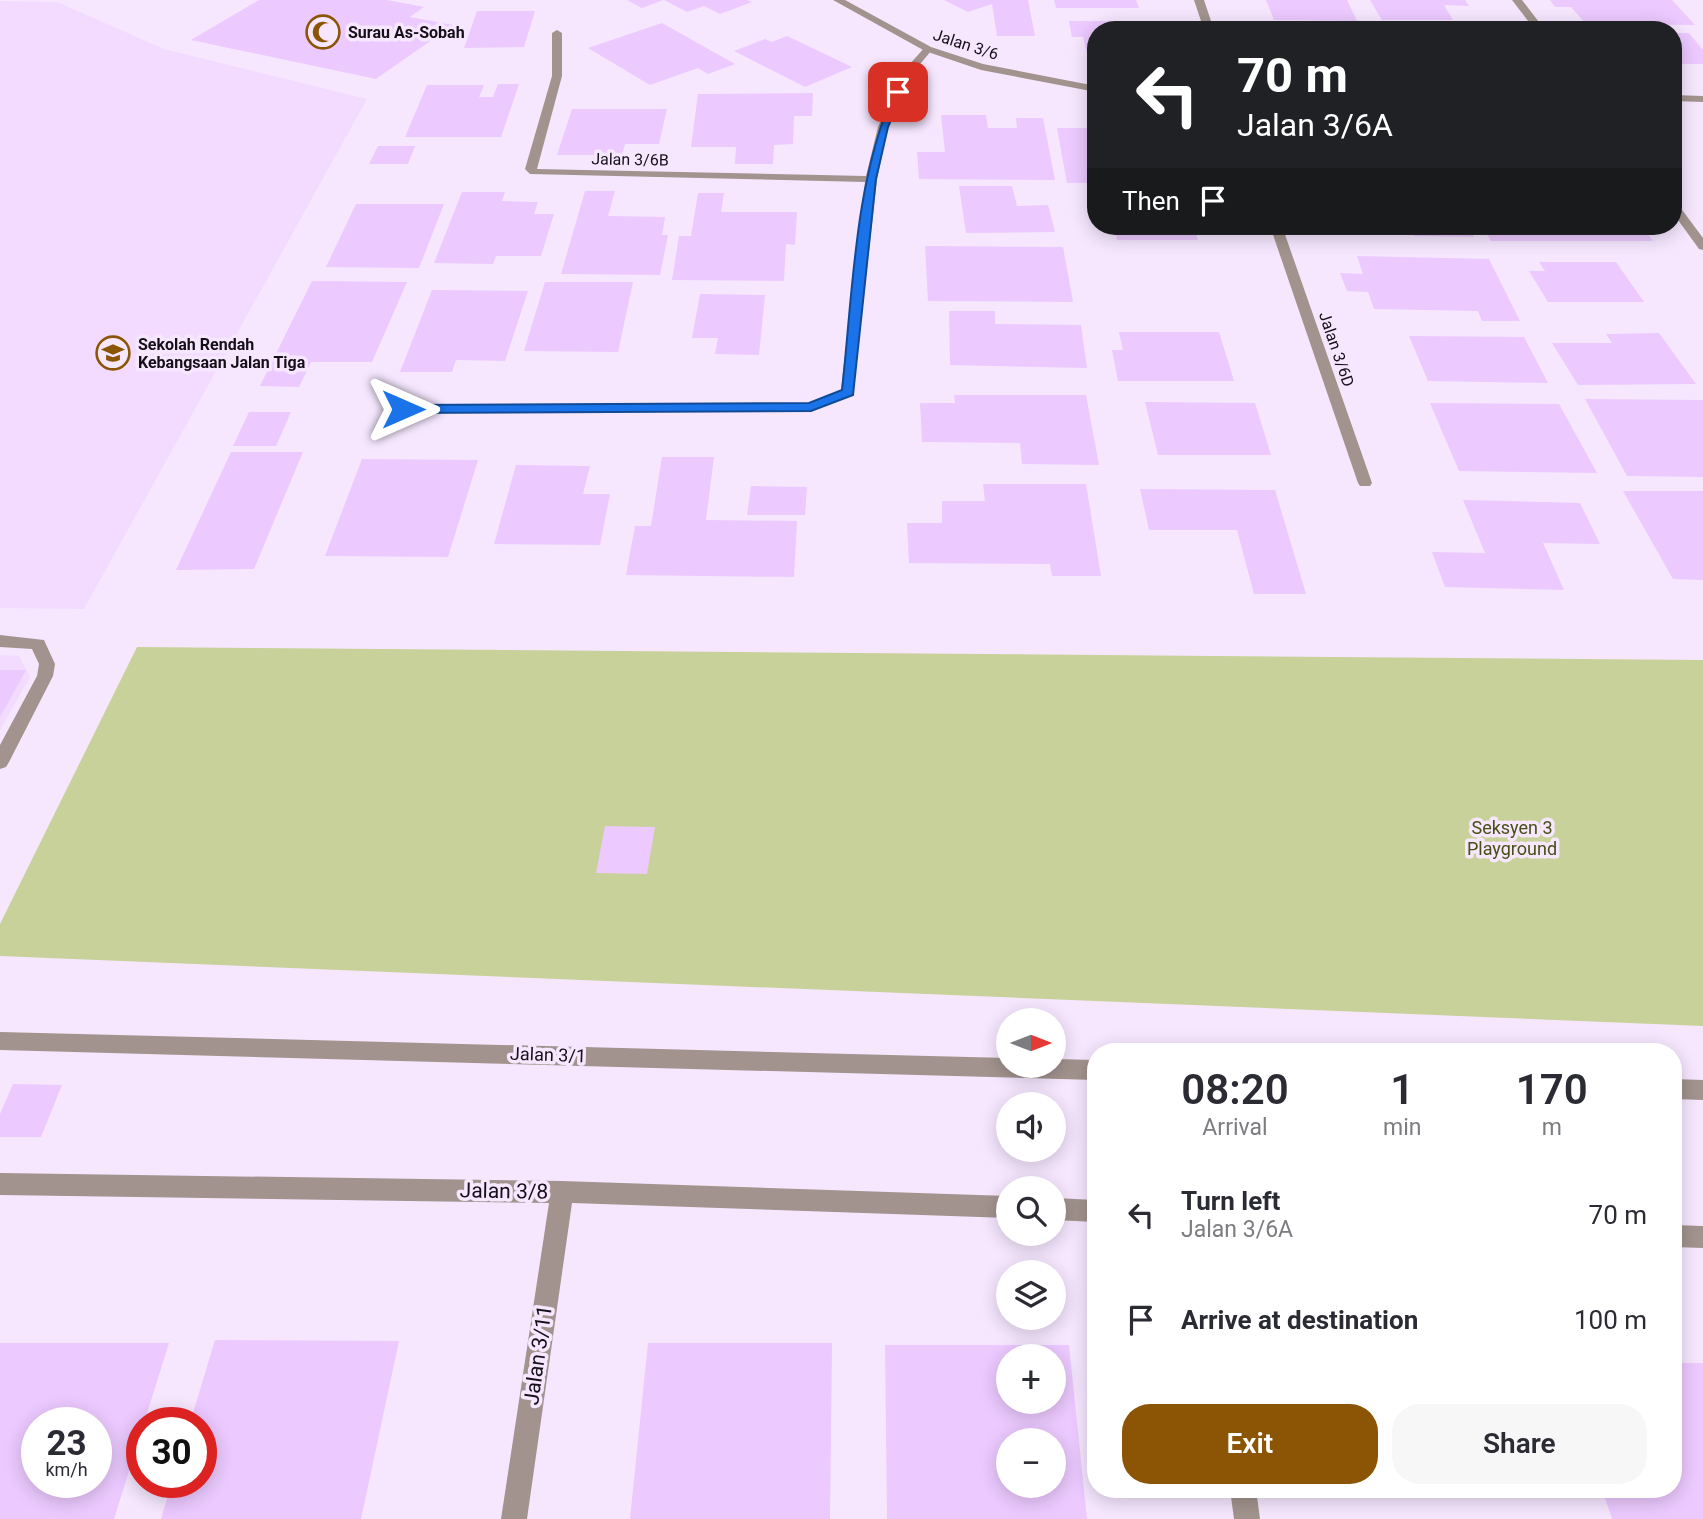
<!DOCTYPE html>
<meta charset="utf-8">
<style>
:root{--surface:#fff;--page:#f7f7f7;--text:#2b2b33;--muted:#7c7c81;--accent:#8b5505}
body{margin:0;font-family:Roboto,sans-serif;background:var(--page);color:var(--text);height:100vh;display:flex;flex-direction:column;font-size:26px;white-space:nowrap}
*{box-sizing:border-box;margin:0}
p{font-size:23px;color:var(--muted)}
.icon{flex:none;width:38px;height:38px;fill:none;stroke:currentColor;stroke-width:2;stroke-linecap:round;stroke-linejoin:round}
.map{position:relative;flex:1;overflow:hidden}
.panel{position:absolute;left:1087px;top:1043px;width:595px;height:455px;display:flex;flex-direction:column;background:var(--surface);border-radius:28px;box-shadow:0 4px 18px #0003}
.panel>*{flex:none}
.hud{position:absolute;left:1087px;top:21px;width:595px;height:214px;border-radius:28px;box-shadow:0 4px 18px #0003;background:#202124;color:#fff;overflow:hidden}
.needle{width:46px;rotate:90deg}
.controls{position:absolute;left:996px;top:1008px;display:grid;gap:14px}
.controls a{display:grid;place-items:center;width:70px;height:70px;border-radius:50%;background:var(--surface);box-shadow:0 4px 18px #0003;font-size:35px}
.speed{position:absolute;left:21px;top:1407px;display:flex;gap:14px;font-size:35px;font-weight:700;text-align:center}
.speed>*{display:grid;place-content:center;width:91px;height:91px;border-radius:50%;background:var(--surface);box-shadow:0 4px 18px #0003;line-height:1}
.speed small{font-size:18px;font-weight:400}
.speed .limit{border:10px solid #d22;background:#fff;color:#111}
.pin{position:absolute;display:grid;place-items:center;width:60px;height:60px;color:#fff;margin:-30px;border-radius:14px;box-shadow:0 4px 10px #0006}
.me{position:absolute;width:77px;margin:-38px;rotate:90deg;stroke-linejoin:round;filter:drop-shadow(0 0 5px #0008)}
.turn{display:flex;align-items:center;gap:24px;height:147px;padding:0 35px;font-size:32px}
.turn .icon{width:91px;height:91px;stroke-width:2.5}
.turn b{display:block;font-size:49px;line-height:60px}
.then{display:flex;align-items:center;height:66px;padding:0 35px;background:#0003;gap:14px;font-size:26px}
.eta{display:flex;justify-content:space-evenly;align-items:center;height:119px;text-align:center}
.eta b{font-size:42px;font-weight:600;line-height:49px}
.action{display:flex;gap:14px;margin-top:auto;padding:14px 35px}
.action a{flex:1;height:80px;border-radius:28px;background:var(--accent);color:#fff;font-size:28px;font-weight:600;line-height:80px;text-align:center}
.action a+a{background:var(--page);color:var(--text)}
ul{padding:0;list-style:none}
li{display:flex;align-items:center;gap:21px;height:105px;padding:0 35px}
li div{flex:1}
li b{display:block;font-size:26px}
li em{font-style:normal}
.map>svg:first-child{display:block}
.built{fill:#f2dbff}
.green{fill:#c8d199}
.building{fill:#ecc9ff;fill-rule:evenodd}
.lines{fill:none;stroke-linecap:round;stroke-linejoin:round}
.minor{fill:#a2938e;fill-rule:evenodd}
.tertiary{fill:#a2938e;fill-rule:evenodd}
.route{fill:#1a73e8;stroke:#114b97;stroke-width:2}
.labels{text-anchor:middle;stroke-width:7;stroke-linejoin:round;paint-order:stroke}
.far-poi-label{font-size:16px;font-weight:bold;fill:#150f18;stroke:#f6e7ff;text-anchor:start}
.far-street-label{font-size:16px;fill:#150f18;stroke:#f6e7ff}
.park-label{font-size:18px;fill:#484e14;stroke:#f6e7ff}
.street-label{font-size:18px;fill:#150f18;stroke:#f6e7ff}
.near-street-label{font-size:21px;fill:#150f18;stroke:#f6e7ff}
</style>
<div class="map">
<svg width="1703" height="1519" viewBox="0 0 1703 1519">
<rect width="100%" height="100%" fill="#f6e7ff"/>
<g class="built">
<polygon points="0,1 57,2 164,49 367,99 84,609 0,608"/>
<polygon points="0,655 19,656 30,677 0,730"/>
</g>
<polygon class="green" points="137,647 1703,660 1703,1026 0,956 0,924"/>
<g class="building">
<polygon points="259,0 387,0 424,7 410,17 453,25 376,79 191,40"/>
<polygon points="627,0 663,0 642,8"/>
<polygon points="664,0 747,0 752,2 720,14 704,6 687,12"/>
<polygon points="944,0 1028,0 1035,36 997,36 992,4 968,12"/>
<polygon points="1054,0 1136,0 1139,8 1056,8"/>
<polygon points="1266,0 1347,0 1357,21 1274,20"/>
<polygon points="1370,0 1465,0 1469,6 1444,5 1453,20 1382,20"/>
<polygon points="1550,0 1672,0 1695,25 1586,24 1571,7 1555,7"/>
<polygon points="477,11 535,11 524,47 464,48"/>
<polygon points="1069,21 1136,21 1139,30 1096,30 1096,53 1087,53 1083,37 1072,37"/>
<polygon points="1231,22 1363,24 1366,30 1234,30"/>
<polygon points="662,23 735,64 708,74 698,68 650,85 588,48"/>
<polygon points="1673,33 1689,33 1703,50 1703,64 1673,64"/>
<polygon points="787,36 852,67 805,87 734,51 765,39 772,42"/>
<polygon points="498,84 519,84 501,137 405,137 427,85 484,85 479,97 493,97"/>
<polygon points="813,93 812,116 794,116 793,144 774,145 773,164 735,164 736,147 691,147 698,94"/>
<polygon points="572,109 667,109 659,144 625,144 622,155 557,155"/>
<polygon points="941,115 986,115 988,128 1017,128 1016,118 1043,118 1055,180 919,179 917,152 945,152"/>
<polygon points="1057,128 1096,128 1096,183 1067,183"/>
<polygon points="378,146 415,146 408,164 369,164"/>
<polygon points="959,186 1012,186 1017,206 1048,205 1055,232 966,233"/>
<polygon points="585,191 615,191 608,216 665,217 662,235 668,235 660,275 561,274"/>
<polygon points="462,192 505,192 502,201 538,202 534,214 554,214 541,256 496,256 493,264 434,263"/>
<polygon points="698,193 724,193 721,212 797,212 795,245 786,244 784,281 672,280 679,236 691,236"/>
<polygon points="356,204 444,204 419,268 326,267"/>
<polygon points="1114,226 1193,226 1198,240 1117,240"/>
<polygon points="1409,226 1468,226 1474,237 1414,236"/>
<polygon points="1482,226 1642,226 1653,241 1491,241"/>
<polygon points="925,246 1063,247 1073,302 928,301"/>
<polygon points="1357,256 1489,259 1520,321 1482,321 1478,311 1374,309 1368,292 1347,291 1340,273 1363,274"/>
<polygon points="1539,262 1616,262 1644,302 1548,302 1529,271 1545,271"/>
<polygon points="312,281 407,282 372,362 311,362 299,387 260,386"/>
<polygon points="545,282 633,282 618,352 524,351"/>
<polygon points="432,290 528,291 505,361 456,360 452,372 400,372"/>
<polygon points="700,294 765,295 759,355 715,354 718,338 692,338"/>
<polygon points="949,311 995,311 995,324 1081,325 1087,368 950,365"/>
<polygon points="1119,332 1219,332 1234,381 1118,381 1112,350 1123,350"/>
<polygon points="1659,333 1696,384 1578,385 1552,343 1612,343 1606,334"/>
<polygon points="1409,336 1524,337 1548,383 1428,381"/>
<polygon points="954,395 1086,395 1099,465 1022,464 1020,443 922,442 920,403 955,403"/>
<polygon points="1585,399 1703,400 1703,477 1627,476"/>
<polygon points="1145,402 1255,403 1271,455 1158,455"/>
<polygon points="1430,403 1559,404 1597,473 1459,471"/>
<polygon points="249,412 291,412 276,446 233,446"/>
<polygon points="231,452 303,452 254,569 176,570"/>
<polygon points="662,457 714,457 706,520 797,521 794,577 626,575 635,526 651,526"/>
<polygon points="362,459 478,460 448,557 325,556"/>
<polygon points="516,465 590,466 583,494 610,494 600,545 494,544"/>
<polygon points="983,484 1086,484 1101,576 1052,576 1050,564 909,563 907,523 942,523 942,501 985,501"/>
<polygon points="751,486 807,487 805,515 747,515"/>
<polygon points="1140,489 1275,490 1306,594 1254,594 1237,530 1149,530"/>
<polygon points="1623,491 1703,491 1703,580 1673,579"/>
<polygon points="1463,500 1580,503 1600,544 1543,543 1564,590 1445,587 1432,552 1485,553"/>
<polygon points="0,670 26,670 0,717"/>
<polygon points="605,826 655,827 647,874 596,873"/>
<polygon points="13,1084 62,1085 41,1137 0,1137 0,1114"/>
<polygon points="215,1340 399,1341 361,1519 161,1519 172,1482 201,1482 201,1423 190,1423"/>
<path d="M0,1343h169l-55,176h-114zM37,1423h59v59h-59z"/>
<polygon points="648,1343 832,1343 830,1519 630,1519"/>
<path d="M885,1345h184l18,174h-200zM1008,1356h46v46h-46zM1008,1440h46v46h-46z"/>
<polygon points="1673,1363 1703,1363 1703,1519 1612,1519 1602,1489 1673,1489"/>
</g>
<g class="lines">
<g class="minor">
<polygon points="1194,0 1204,0 1214,30 1204,30"/>
<polygon points="1512,0 1522,0 1545,30 1535,30"/>
<polygon points="557,30 562,33 562,76 537,169 866,176 878,127 901,74 925,47 931,47 931,51 911,75 888,127 877,179 853,395 811,411 398,412 396,409 403,405 809,403 841,390 865,182 530,174 525,169 552,76 552,33"/>
<polygon points="1673,202 1677,203 1703,238 1703,250 1699,249 1673,213"/>
<polygon points="1270,226 1282,226 1372,483 1370,486 1360,486 1358,483"/>
<polygon points="0,635 44,640 55,664 53,676 9,762 6,767 0,769 0,745 37,676 39,664 32,649 0,647"/>
<polygon points="0,1173 562,1181 1008,1196 1008,1218 572,1203 527,1519 501,1519 549,1203 0,1195"/>
<polygon points="1054,1198 1096,1200 1096,1222 1054,1220"/>
<polygon points="1673,1225 1703,1226 1703,1248 1673,1247"/>
<polygon points="1230,1489 1256,1489 1260,1519 1234,1519"/>
</g>
<g class="tertiary">
<polygon points="833,0 845,0 931,47 983,64 1096,86 1096,92 981,70 925,51"/>
<polygon points="1673,95 1703,96 1703,102 1673,101"/>
<polygon points="0,1032 1008,1058 1008,1066 1054,1066 1054,1059 1096,1060 1096,1080 0,1050"/>
<polygon points="1673,1079 1703,1080 1703,1100 1673,1099"/>
</g>
</g>
<path class="route" d="M898,89l5,3 -15,35 -12,52 -23,216 -42,16 -408,2 -7,-4 7,-4 406,-2 33,-13c11,-99 12,-206 52,-298z"/>
<defs>
<symbol id="mosque-ring" viewBox="-11 -11 22 22"><circle r="9.5" fill="#f6e7ff" stroke="#8b5505" stroke-width="1.5"/><path d="M3.5-4.9A6 6 0 1 0 3.5 4.9A5 5 0 1 1 3.5-4.9Z" fill="#8b5505"/></symbol>
<symbol id="school-ring" viewBox="-11 -11 22 22"><circle r="9.5" fill="#f6e7ff" stroke="#8b5505" stroke-width="1.5"/><path d="M0-5L7-2L0 1L-7-2ZM-4 1L0 2.5L4 1V4Q0 6-4 4Z" fill="#8b5505"/></symbol>
</defs>
<g fill-rule="evenodd">
<use href="#mosque-ring" x="304" y="13" width="38" height="38"/>
<use href="#school-ring" x="94" y="334" width="38" height="38"/>
</g>
<g class="labels">
<g class="far-poi-label">
<text x="348" y="38">Surau As-Sobah</text>
<text x="138" y="350">Sekolah Rendah<tspan x="138" dy="18">Kebangsaan Jalan Tiga</tspan></text>
</g>
<g class="far-street-label">
<text transform="translate(966 44) rotate(18)" y="6">Jalan 3/6</text>
<text transform="translate(630 159) rotate(1)" y="6">Jalan 3/6B</text>
<text transform="translate(1337 349) rotate(71)" y="6">Jalan 3/6D</text>
</g>
<g class="park-label">
<text x="1512" y="834">Seksyen 3<tspan x="1512" dy="21">Playground</tspan></text>
</g>
<g class="street-label">
<text transform="translate(548 1055) rotate(2)" y="6">Jalan 3/1</text>
</g>
<g class="near-street-label">
<text transform="translate(504 1191) rotate(1)" y="7">Jalan 3/8</text>
<text transform="translate(538 1355) rotate(-82)" y="7">Jalan 3/11</text>
</g>
</g>
</svg>
<div class="controls">
<a><svg class="needle" viewBox="-14 -14 28 28"><path d="M0-13l5 13h-10z" fill="#e53935"/><path d="M0 13l5-13h-10z" fill="#7c7c81"/></svg></a>
<a><svg class="icon" aria-label="sound" viewBox="0 0 24 24"><path d="M4 9h4l5-4v14l-5-4H4zM17 9q2 3 0 6"/></svg></a>
<a><svg class="icon" aria-label="search" viewBox="0 0 24 24"><circle cx="10" cy="10" r="6"/><path d="M15 15l6 6"/></svg></a>
<a><svg class="icon" aria-label="layers" viewBox="0 0 24 24"><path d="M12 4l9 5-9 5-9-5zM3 14l9 5 9-5"/></svg></a>
<a>+</a>
<a>−</a>
</div>
<div class="speed"><div>23<small>km/h</small></div><div class="limit">30</div></div>
<div class="pin" style="left:898px;top:92px;background:#d93025"><svg class="icon" aria-label="arrive" viewBox="0 0 24 24"><path d="M6 21V4h12l-3 4 3 4H6"/></svg></div>
<svg class="me" style="left:403px;top:409px" viewBox="-20 -20 40 40"><path d="M0-17L14 15 0 8-14 15z" fill="#1a73e8" stroke="#fff" stroke-width="4"/></svg>
<div class="hud">
<div class="turn"><svg class="icon" aria-label="left" viewBox="0 0 24 24"><path d="M17 20v-9H6M10 6l-5 5 5 5"/></svg><div><b>70 m</b>Jalan 3/6A</div></div>
<div class="then">Then<svg class="icon" aria-label="arrive" viewBox="0 0 24 24"><path d="M6 21V4h12l-3 4 3 4H6"/></svg></div>
</div>
<section class="panel">
<div class="eta">
<div><b>08:20</b><p>Arrival</p></div>
<div><b>1</b><p>min</p></div>
<div><b>170</b><p>m</p></div>
</div>
<ul>
<li><svg class="icon" aria-label="left" viewBox="0 0 24 24"><path d="M17 20v-9H6M10 6l-5 5 5 5"/></svg><div><b>Turn left</b><p>Jalan 3/6A</p></div><em>70 m</em></li>
<li><svg class="icon" aria-label="arrive" viewBox="0 0 24 24"><path d="M6 21V4h12l-3 4 3 4H6"/></svg><div><b>Arrive at destination</b></div><em>100 m</em></li>
</ul>
<div class="action"><a>Exit</a><a>Share</a></div>
</section>
</div>
